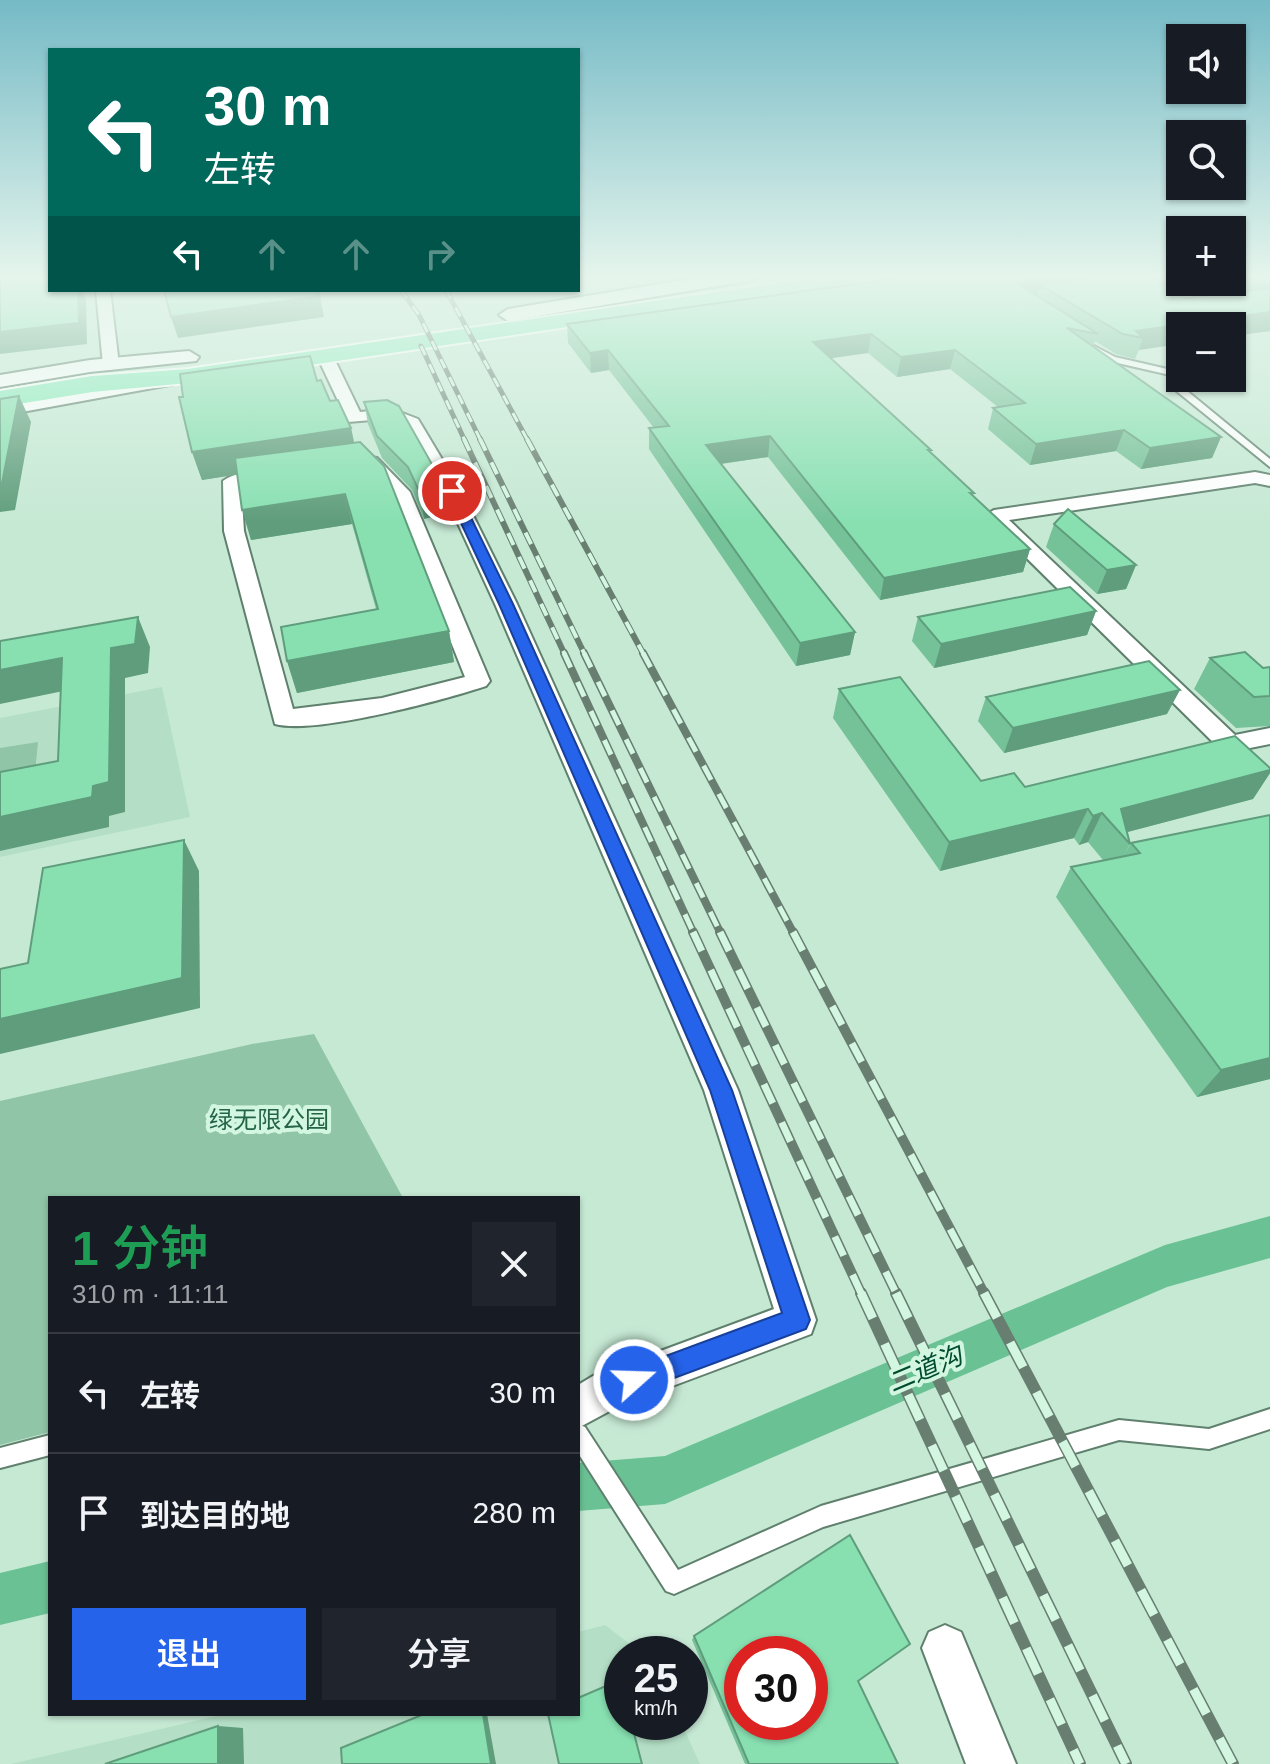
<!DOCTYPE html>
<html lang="zh">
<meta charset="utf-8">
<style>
:root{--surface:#171b24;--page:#20242c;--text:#f1f3f6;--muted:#9ea1a6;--line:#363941;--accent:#2563eb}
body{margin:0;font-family:Arial,"Noto Sans SC",sans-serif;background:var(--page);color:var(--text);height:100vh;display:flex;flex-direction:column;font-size:30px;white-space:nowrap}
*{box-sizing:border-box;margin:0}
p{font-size:26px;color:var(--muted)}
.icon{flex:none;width:44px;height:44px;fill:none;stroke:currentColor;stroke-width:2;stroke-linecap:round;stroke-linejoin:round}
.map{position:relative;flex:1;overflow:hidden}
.drawer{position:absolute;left:48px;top:1196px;width:532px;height:520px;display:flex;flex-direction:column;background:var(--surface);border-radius:0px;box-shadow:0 2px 6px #0004}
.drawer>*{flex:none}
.guide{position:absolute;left:48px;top:48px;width:532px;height:244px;border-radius:0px;box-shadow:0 2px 6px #0004;background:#00695c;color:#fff;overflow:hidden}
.fabs{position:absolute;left:1166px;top:24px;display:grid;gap:16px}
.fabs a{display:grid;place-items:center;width:80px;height:80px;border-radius:0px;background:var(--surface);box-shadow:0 2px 6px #0004;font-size:40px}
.speed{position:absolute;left:604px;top:1636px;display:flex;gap:16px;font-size:40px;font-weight:700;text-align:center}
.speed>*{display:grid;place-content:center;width:104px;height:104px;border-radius:50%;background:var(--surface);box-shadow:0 2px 6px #0004;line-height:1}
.speed small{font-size:20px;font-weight:400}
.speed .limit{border:12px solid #d22;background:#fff;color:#111}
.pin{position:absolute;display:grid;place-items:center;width:68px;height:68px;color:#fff;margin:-34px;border:4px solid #fff;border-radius:50%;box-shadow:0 2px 8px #0007}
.me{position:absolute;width:88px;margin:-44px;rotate:70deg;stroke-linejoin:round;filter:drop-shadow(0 0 6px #0008)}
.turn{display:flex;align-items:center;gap:28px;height:168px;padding:0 24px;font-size:36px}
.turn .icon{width:104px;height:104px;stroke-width:2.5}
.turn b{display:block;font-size:56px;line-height:68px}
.lanes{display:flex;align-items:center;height:76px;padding:0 24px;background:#0003;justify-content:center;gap:40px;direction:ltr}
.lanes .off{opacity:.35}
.round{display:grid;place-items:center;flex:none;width:84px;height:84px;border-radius:0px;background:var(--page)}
.overview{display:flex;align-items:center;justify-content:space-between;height:136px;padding:0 24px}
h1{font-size:48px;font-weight:600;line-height:60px;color:#1e9e55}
.primary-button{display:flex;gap:16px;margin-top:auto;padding:16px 24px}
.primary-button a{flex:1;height:92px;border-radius:0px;background:var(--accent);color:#fff;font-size:32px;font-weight:600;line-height:92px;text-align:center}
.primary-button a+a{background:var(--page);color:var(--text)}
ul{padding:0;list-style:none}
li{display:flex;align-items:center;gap:24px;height:120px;padding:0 24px;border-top:2px solid var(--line)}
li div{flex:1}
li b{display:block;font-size:30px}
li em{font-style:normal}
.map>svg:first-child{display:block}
.built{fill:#b4dfc6}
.green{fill:#90c5a7}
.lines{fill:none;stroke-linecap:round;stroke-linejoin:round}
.canal{fill:#6ac294;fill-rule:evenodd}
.service-casing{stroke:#60806e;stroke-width:4}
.minor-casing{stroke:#60806e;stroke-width:4}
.tertiary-casing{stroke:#60806e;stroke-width:4}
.trunk-casing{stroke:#fff;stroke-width:4}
.service{fill:#fff;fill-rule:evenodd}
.minor{fill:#fff;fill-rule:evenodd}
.tertiary{fill:#fff;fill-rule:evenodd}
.trunk{fill:#8cecbc;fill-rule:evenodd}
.rail-far4-casing{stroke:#687e71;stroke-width:5}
.rail-far3-casing{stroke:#687e71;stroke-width:6}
.rail-far2-casing{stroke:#687e71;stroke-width:8}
.rail-far1-casing{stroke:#687e71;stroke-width:10}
.rail-casing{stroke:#687e71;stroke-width:12}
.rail-far4{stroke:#d3f6e1;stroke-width:3;stroke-dasharray:10;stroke-linecap:butt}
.rail-far3{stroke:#d3f6e1;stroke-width:4;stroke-dasharray:13;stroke-linecap:butt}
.rail-far2{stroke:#d3f6e1;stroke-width:5;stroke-dasharray:16;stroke-linecap:butt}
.rail-far1{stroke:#d3f6e1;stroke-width:7;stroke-dasharray:21;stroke-linecap:butt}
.rail{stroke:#d3f6e1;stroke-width:9;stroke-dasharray:28;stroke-linecap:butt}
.wall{fill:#75c198}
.shaded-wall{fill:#5f9d7c}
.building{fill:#88e0b1;stroke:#5f9d7c;stroke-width:2;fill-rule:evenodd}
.route{fill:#2563eb;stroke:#184099;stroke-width:2}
.labels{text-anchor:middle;stroke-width:8;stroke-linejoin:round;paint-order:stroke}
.near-park-label{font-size:24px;fill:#246446;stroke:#d3f6e1}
.near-water-label{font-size:26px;font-style:italic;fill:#014c2f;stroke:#d3f6e1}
</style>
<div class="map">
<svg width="1270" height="1764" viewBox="0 0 1270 1764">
<rect width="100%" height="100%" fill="#c6e9d4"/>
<g class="built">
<polygon points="162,687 190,817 0,857 0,718"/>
<polygon points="605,1625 643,1654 622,1654 622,1722 681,1722 700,1764 11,1764 225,1714 578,1714 578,1632"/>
</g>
<g class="green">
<polygon points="38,742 35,773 0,779 0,748"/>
<polygon points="314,1034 403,1198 50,1198 50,1432 0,1445 0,1101 252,1044"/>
</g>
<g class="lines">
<g class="canal">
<polygon points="1270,1216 1270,1258 1167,1287 665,1504 578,1511 578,1463 665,1456 1165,1245"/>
<polygon points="50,1561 50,1613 0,1625 0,1573"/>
</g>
<defs>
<g id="service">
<polygon points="1152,275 1160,275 1167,280 1138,286 1135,284 1157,279"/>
<polygon points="1094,346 1115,357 1176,371 1181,386 1270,459 1270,467 1174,389 1170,375 1109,361 1091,350 1090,348"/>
<polygon points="1270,1409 1270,1429 1209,1449 1119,1440 823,1527 674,1594 666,1591 578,1453 578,1424 585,1427 678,1570 821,1506 1119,1420 1209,1429"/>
<polygon points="50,1435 50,1455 0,1468 0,1448"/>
</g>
<g id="minor">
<polygon points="96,290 110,290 119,365 111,370 103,365"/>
<polygon points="320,353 333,356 360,412 392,409 418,419 461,491 517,604 738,1090 816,1320 811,1334 619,1406 578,1428 578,1385 593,1376 774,1309 704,1090 495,604 443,491 400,422 384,419 348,422 317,356"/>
<path d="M371,457l6,1 33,34 80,189 -4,5c-43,14 -170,49 -211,38l-51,-193 -1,-50c11,-9 49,-16 60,-6l-9,5 -33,5 3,46 49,178 89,-11 83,-21 -73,-183 -30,-32z"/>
<polygon points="1255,472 1270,475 1270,486 1255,483 1009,520 1235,735 1270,728 1270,744 1230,752 1221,750 984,516 994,510"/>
<polygon points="945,1625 961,1632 1016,1764 966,1764 922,1648 929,1632"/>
</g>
<g id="tertiary">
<polygon points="714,275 762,275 754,280 508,321 499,315 508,309"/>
<polygon points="189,351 199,357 196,361 90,372 0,387 0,375 90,360"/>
<polygon points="168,374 178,380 175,384 0,416 0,404"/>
</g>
<polygon id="trunk" points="835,275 890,275 880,281 188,383 92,392 0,407 0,391 92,376 188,369"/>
</defs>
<use href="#service" class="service-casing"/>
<use href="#minor" class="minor-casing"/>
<use href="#tertiary" class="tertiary-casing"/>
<use href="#trunk" class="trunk-casing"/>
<use href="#service" class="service"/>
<use href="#minor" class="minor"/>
<use href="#tertiary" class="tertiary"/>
<use href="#trunk" class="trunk"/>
<defs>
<g id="rail-far4">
<polyline points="401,290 419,315 481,441"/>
<polyline points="446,290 528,441"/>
<polyline points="421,346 465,441"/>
</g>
<g id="rail-far3">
<polyline points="464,439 565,655"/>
<polyline points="480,439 585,655"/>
<polyline points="527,439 644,655"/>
</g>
<g id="rail-far2">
<polyline points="564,653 694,934"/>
<polyline points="584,653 721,934"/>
<polyline points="643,653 794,934"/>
</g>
<g id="rail-far1">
<polyline points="693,932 862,1295"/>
<polyline points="720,932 897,1295"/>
<polyline points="793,932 985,1295"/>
</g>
<g id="rail">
<polyline points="861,1293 1080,1764"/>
<polyline points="896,1293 1126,1764"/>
<polyline points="984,1293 1233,1764"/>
</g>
</defs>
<use href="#rail-far4" class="rail-far4-casing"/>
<use href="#rail-far3" class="rail-far3-casing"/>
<use href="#rail-far2" class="rail-far2-casing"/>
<use href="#rail-far1" class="rail-far1-casing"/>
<use href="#rail" class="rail-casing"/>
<use href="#rail-far4" class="rail-far4"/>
<use href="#rail-far3" class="rail-far3"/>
<use href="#rail-far2" class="rail-far2"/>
<use href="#rail-far1" class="rail-far1"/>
<use href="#rail" class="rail"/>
</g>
<g class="wall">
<polygon points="921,275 1186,298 1234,292 1213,282 1232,282 1232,275 1270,275 1270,331 1232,336 1232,326 1139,350 1135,359 1116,354 1095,341 1093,347 1221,437 1212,458 1141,469 1116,451 1030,465 988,429 993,408 998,407 950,369 897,377 868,353 831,358 931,450 930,453 974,493 973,496 1030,549 1023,572 880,600 768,457 721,464 855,632 850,655 796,666 649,449 649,428 654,428 609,370 591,373 568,343 567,324"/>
<polygon points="317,381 330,401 351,428 354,443 449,631 454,662 297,693 287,661 376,609 352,524 251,540 237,474 202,480 192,452"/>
<polygon points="364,402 446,489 450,512 424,519 412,490 382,458 368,424"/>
<polygon points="1054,524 1136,565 1126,589 1097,594 1046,547"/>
<polygon points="1096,611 1087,635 934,668 912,641 918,617"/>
<polygon points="1210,658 1263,668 1270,667 1270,726 1236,728 1194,689"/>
<polygon points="839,689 981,781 1025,787 1270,768 1270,773 1253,799 1127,832 1130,844 1123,856 1131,843 1270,815 1270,1079 1197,1097 1056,897 1071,867 1103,860 1088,842 1079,845 1074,838 940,871 833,718"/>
<polygon points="986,697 1167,714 1004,753 978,721"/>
<polygon points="694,1636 858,1681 898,1764 745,1764 692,1640"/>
</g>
<g class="shaded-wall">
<polygon points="1055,275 1124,275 1040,285 1037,296 1018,284 1020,281"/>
<polygon points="76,290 82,290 86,300 87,344 0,354 0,332"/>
<polygon points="320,296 324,317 178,338 171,317"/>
<polygon points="1270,312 1270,331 1232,336 1232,326 1180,326 1180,344 1139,350 1143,338 1136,331"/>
<polygon points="871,334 868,353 811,361 813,342"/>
<polygon points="608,350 609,370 591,373 590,353"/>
<polygon points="955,350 950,369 897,377 901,357"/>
<polygon points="19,396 31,422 15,510 0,512 0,483"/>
<polygon points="351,428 357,456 202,480 192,452"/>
<polygon points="1124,430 1116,451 1030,465 1036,444"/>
<polygon points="770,436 768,457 705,466 706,445"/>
<polygon points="1221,437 1212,458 1141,469 1150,448"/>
<polygon points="446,489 450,512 424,519 421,495"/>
<polygon points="345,494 352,524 251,540 242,510"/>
<polygon points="1030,549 1023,572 880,600 884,578"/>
<polygon points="1136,565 1126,589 1097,594 1107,570"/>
<polygon points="1096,611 1087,635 934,668 941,644"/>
<polygon points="138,617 150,647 148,673 125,678 125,812 109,816 109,827 0,851 0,817 93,786 111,648"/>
<polygon points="449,631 454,662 297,693 287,661"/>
<polygon points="855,632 850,655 796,666 800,643"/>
<polygon points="62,658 78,688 0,704 0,670"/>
<polygon points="1180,690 1167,714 1004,753 1013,728"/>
<polygon points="1270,770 1270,773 1253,799 1120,834 1121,809"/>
<polygon points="1088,809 1074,838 940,871 949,842"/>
<polygon points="1102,813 1088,842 1079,845 1093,816"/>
<polygon points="184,840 199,871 200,1008 0,1054 0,1019"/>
<polygon points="1270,1058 1270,1079 1197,1097 1221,1070"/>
<polygon points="483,1714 487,1714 496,1764 491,1764"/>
<polygon points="218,1726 243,1728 244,1764 218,1764"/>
</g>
<g class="building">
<polygon points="0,275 50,275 50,290 78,290 79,323 0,332"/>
<polygon points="921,275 1055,275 1020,281 1018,284 1098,334 1067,328 1221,437 1150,448 1124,430 1036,444 993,408 1025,403 955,350 901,357 871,334 813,342 931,450 928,450 974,493 970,493 1030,549 884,578 770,436 706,445 855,632 800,643 649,428 669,426 608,350 590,353 567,324"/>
<polygon points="1103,275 1149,275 1186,298 1270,288 1270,312 1136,331 1143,338 1123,334 1040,285"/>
<polygon points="1246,275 1270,275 1270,286"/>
<polygon points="164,290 317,290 320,296 171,317"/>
<polygon points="310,356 317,381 321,380 330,401 338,400 351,428 192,452 179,397 183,397 180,374"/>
<polygon points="19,396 2,483 0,483 0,399"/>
<polygon points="387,400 399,406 446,489 421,495 408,467 377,436 364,402"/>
<polygon points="360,442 384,466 449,631 287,661 281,627 378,609 345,494 242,510 235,458"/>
<polygon points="1068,509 1136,565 1107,570 1054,524"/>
<polygon points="1070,587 1096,611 941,644 918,617"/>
<polygon points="138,617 135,644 111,648 109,782 93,786 92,797 0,817 0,772 58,761 62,658 0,670 0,641"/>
<polygon points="1245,652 1263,668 1270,667 1270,696 1254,697 1210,658"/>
<polygon points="1149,661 1180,690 1013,728 986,697"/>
<polygon points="900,677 981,781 1014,773 1025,787 1235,736 1270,768 1270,770 1121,809 1130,844 1102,813 1093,816 1088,809 949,842 839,689"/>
<polygon points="1270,815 1270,1058 1221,1070 1071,867 1140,853 1131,843"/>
<polygon points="184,840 182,978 0,1019 0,969 28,963 43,868"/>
<path d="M850,1535l60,109 -52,37 40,83h-149l-55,-128zM742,1654h68v68h-68z"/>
<polygon points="620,1680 622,1689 622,1722 631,1722 642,1764 559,1764 548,1714 578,1714 578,1698"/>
<polygon points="424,1714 483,1714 491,1764 342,1764 341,1748"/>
<polygon points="218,1726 218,1764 105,1764"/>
</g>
<linearGradient id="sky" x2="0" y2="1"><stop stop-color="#75bac6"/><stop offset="0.53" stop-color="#e5f5ec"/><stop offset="1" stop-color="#e5f5ec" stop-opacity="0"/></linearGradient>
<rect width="1270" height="522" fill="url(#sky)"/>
<polygon class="route" points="452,487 458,491 513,604 732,1090 810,1320 806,1329 634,1393 625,1389 621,1380 625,1371 782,1313 710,1090 499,604 446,491"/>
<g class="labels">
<g class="near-park-label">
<text x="269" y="1128">绿无限公园</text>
</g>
<g class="near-water-label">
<text transform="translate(925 1369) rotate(-23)" y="9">二道沟</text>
</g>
</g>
</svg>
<div class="fabs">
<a><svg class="icon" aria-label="sound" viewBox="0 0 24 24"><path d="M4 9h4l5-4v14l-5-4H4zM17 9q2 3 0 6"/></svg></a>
<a><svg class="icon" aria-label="search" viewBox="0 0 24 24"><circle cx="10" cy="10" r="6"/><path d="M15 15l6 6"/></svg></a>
<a>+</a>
<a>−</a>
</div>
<div class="speed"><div>25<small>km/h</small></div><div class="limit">30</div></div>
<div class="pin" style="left:452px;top:491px;background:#d93025"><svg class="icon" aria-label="arrive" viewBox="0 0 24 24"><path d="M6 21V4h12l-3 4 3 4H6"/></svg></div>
<svg class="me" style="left:634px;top:1380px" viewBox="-20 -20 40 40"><circle r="17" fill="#2563eb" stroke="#fff" stroke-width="3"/><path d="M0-11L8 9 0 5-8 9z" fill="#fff"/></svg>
<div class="guide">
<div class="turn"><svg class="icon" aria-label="left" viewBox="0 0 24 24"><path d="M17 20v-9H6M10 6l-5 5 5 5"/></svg><div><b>30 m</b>左转</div></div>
<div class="lanes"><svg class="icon" aria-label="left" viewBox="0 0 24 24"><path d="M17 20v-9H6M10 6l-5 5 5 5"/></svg><svg class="icon off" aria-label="ahead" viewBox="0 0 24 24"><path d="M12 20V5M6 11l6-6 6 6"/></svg><svg class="icon off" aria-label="ahead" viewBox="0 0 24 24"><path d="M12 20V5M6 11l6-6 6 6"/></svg><svg class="icon off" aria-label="right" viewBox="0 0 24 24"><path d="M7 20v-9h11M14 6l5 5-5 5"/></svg></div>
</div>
<section class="drawer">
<div class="overview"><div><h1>1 分钟</h1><p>310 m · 11:11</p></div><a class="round"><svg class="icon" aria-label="close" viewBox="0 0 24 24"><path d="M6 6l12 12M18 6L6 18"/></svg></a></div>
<ul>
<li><svg class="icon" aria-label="left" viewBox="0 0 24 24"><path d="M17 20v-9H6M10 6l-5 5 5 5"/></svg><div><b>左转</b></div><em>30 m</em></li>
<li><svg class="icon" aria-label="arrive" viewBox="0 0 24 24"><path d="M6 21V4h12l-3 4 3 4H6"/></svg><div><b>到达目的地</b></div><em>280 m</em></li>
</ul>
<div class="primary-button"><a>退出</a><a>分享</a></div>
</section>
</div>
